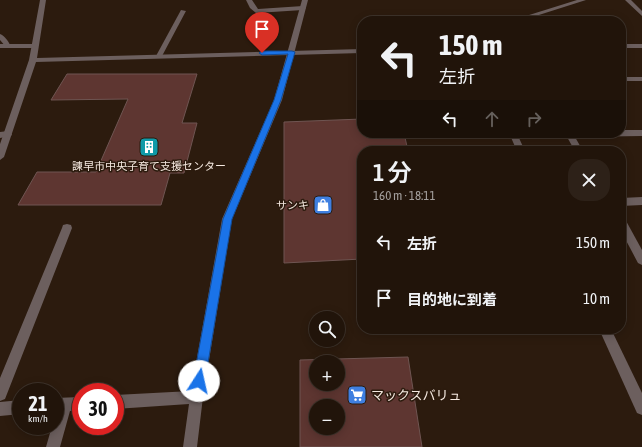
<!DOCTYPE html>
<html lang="ja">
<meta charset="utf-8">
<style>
:root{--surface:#21140a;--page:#2d2118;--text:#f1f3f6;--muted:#a29e9c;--line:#3e332b}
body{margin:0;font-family:"Asap Condensed","Noto Sans JP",sans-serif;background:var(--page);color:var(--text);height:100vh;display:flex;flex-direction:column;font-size:15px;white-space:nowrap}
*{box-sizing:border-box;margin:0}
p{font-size:13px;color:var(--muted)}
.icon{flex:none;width:22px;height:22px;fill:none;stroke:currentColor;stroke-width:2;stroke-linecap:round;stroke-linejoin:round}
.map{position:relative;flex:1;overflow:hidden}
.side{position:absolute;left:357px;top:146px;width:269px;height:188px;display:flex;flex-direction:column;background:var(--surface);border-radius:16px;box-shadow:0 2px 10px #0003,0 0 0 1px var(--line)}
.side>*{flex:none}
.hud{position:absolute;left:357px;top:16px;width:269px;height:122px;border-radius:16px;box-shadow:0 2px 10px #0003,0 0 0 1px var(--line);background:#21140a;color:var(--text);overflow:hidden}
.buttons{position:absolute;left:309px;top:311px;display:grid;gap:8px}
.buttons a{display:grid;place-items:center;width:36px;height:36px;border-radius:50%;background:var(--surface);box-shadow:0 2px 10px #0003,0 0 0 1px var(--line);font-size:20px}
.speed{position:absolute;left:12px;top:383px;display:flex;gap:8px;font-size:20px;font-weight:700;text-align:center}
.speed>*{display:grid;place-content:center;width:52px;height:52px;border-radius:50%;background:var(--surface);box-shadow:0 2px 10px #0003,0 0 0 1px var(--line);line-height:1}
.speed small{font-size:10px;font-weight:400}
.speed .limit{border:6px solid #d22;background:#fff;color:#111}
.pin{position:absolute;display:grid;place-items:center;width:34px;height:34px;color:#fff;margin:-41px -17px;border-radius:50% 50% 50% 0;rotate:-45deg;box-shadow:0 0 4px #0007}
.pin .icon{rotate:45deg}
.me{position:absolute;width:44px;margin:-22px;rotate:10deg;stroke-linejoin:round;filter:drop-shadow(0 0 3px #0008)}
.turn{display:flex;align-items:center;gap:14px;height:84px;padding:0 16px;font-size:18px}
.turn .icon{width:52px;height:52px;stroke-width:2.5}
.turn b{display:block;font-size:28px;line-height:34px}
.lanes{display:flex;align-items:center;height:38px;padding:0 16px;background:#0003;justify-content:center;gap:20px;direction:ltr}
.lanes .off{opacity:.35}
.round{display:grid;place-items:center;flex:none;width:42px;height:42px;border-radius:16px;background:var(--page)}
.summary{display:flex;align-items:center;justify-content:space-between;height:68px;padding:0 16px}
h1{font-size:24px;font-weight:600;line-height:30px}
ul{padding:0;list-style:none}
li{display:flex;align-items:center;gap:12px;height:56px;padding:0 16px}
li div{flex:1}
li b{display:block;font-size:15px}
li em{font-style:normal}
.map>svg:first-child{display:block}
.building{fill:#5e3631;stroke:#6f5552;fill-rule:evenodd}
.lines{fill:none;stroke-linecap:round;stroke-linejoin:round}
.service{fill:#6c5f5e;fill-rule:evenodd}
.minor{fill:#6c5f5e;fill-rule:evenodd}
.tertiary{fill:#6c5f5e;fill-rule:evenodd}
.route{fill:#1a73e8;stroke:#114b97}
.labels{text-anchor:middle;stroke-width:3;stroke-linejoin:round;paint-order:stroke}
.poi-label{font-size:11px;fill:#f5e9e0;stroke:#2c1b0e}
.near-poi-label{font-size:13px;fill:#f5e9e0;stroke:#2c1b0e;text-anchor:start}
</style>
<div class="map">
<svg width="642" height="447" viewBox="0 0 642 447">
<rect width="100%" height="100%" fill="#2c1b0e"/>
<g class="building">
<polygon points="67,74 197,74 182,123 197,123 184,173 170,173 161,205 18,205 37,172 96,172 128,99 51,100"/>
<polygon points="362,119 362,133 404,133 408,151 362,151 362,259 284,263 284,122"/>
<path d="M408,357l14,90h-122v-87zM316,362h22v22h-22zM316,406h22v22h-22z"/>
</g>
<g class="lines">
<g class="service">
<polygon points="246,0 252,0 258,9 303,6 306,8 303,10 256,13 250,8"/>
<path d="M0,34c4,1 11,10 10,13h-4l-6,-7z"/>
</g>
<g class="minor">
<polygon points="302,0 308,0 282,100 232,219 203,397 197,447 183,447 189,404 115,409 115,395 191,391 222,219 274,100"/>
<polygon points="181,10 186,11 162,56 157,57 156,56"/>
<polygon points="0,44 35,44 38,46 35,48 0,48"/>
<rect x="621" y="77" width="21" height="4"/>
<polygon points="621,130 642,130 642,136 575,137 583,151 575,151 567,137 519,138 525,151 517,151 509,133 621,133"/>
<polygon points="8,131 12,134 11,136 0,138 0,132"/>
<polygon points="642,197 642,205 621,206 621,198"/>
<polygon points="621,218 625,219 642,250 642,265 638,263 621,231"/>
<polygon points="67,224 71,225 72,228 5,399 0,401 0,378 62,228 63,225"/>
<polygon points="599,329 611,329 642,393 642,415 637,413"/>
<polygon points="81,397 81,411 70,411 60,447 46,447 52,426 55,426 56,412 55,412 55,398"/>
<polygon points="21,400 21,414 0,416 0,402"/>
</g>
<g class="tertiary">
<polygon points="40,0 46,0 37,58 362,49 362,53 36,62 4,157 0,160 0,144 29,60"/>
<polygon points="577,0 586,0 520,21 510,21"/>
<polygon points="625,0 631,0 642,11 642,16"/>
<rect x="621" y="44" width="21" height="4"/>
</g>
</g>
<polygon class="route" points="292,51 295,52 281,100 232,219 205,381 203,385 199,387 195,385 193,381 223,219 274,100 288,54 262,55 259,53 262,51"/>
<defs>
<symbol id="building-square" viewBox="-11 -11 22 22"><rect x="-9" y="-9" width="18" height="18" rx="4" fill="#0f9aa8" stroke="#2c1b0e"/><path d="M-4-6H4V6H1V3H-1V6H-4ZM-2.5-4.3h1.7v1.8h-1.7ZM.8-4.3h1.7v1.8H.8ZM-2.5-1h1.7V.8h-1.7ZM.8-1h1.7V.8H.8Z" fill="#fff"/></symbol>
<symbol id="shop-square" viewBox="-11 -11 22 22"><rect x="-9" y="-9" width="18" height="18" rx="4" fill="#3f7fe0" stroke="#2c1b0e"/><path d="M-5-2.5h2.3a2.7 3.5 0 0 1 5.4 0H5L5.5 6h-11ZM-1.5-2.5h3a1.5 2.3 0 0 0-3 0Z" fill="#fff"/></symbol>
<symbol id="supermarket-square" viewBox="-11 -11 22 22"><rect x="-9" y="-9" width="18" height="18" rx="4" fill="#3f7fe0" stroke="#2c1b0e"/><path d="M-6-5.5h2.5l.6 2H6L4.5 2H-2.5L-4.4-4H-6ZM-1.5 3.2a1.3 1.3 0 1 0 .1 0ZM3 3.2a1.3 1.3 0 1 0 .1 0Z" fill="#fff"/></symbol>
</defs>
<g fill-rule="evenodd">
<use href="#building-square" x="138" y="136" width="22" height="22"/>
<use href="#shop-square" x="312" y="194" width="22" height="22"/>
<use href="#supermarket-square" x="346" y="384" width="22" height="22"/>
</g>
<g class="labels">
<g class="poi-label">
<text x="149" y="170">諫早市中央子育て支援センター</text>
<text x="309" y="209" text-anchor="end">サンキ</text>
</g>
<g class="near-poi-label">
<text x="371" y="400">マックスバリュ</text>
</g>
</g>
</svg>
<div class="buttons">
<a><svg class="icon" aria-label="search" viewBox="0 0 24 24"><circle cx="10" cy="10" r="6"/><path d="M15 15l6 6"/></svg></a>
<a>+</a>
<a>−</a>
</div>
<div class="speed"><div>21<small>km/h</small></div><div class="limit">30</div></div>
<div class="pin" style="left:262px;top:53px;background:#d93025"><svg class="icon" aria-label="arrive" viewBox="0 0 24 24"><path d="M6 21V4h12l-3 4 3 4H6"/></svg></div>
<svg class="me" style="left:199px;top:381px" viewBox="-20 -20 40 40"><circle r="19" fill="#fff"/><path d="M0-13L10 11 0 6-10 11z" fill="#1a73e8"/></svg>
<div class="hud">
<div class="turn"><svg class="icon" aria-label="left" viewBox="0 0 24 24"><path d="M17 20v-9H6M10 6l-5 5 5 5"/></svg><div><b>150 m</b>左折</div></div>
<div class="lanes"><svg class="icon" aria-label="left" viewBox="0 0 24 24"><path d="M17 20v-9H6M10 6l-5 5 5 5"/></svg><svg class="icon off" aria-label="ahead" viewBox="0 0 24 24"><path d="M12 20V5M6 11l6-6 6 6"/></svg><svg class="icon off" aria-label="right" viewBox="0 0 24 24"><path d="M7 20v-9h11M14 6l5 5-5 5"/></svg></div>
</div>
<section class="side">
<div class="summary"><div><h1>1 分</h1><p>160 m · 18:11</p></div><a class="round"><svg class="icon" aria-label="close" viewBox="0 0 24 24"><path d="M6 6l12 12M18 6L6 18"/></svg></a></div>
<ul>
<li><svg class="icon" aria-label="left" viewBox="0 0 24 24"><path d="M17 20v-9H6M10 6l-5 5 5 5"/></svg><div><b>左折</b></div><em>150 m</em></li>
<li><svg class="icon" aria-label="arrive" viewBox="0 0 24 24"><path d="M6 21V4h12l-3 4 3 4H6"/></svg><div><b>目的地に到着</b></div><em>10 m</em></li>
</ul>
</section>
</div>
